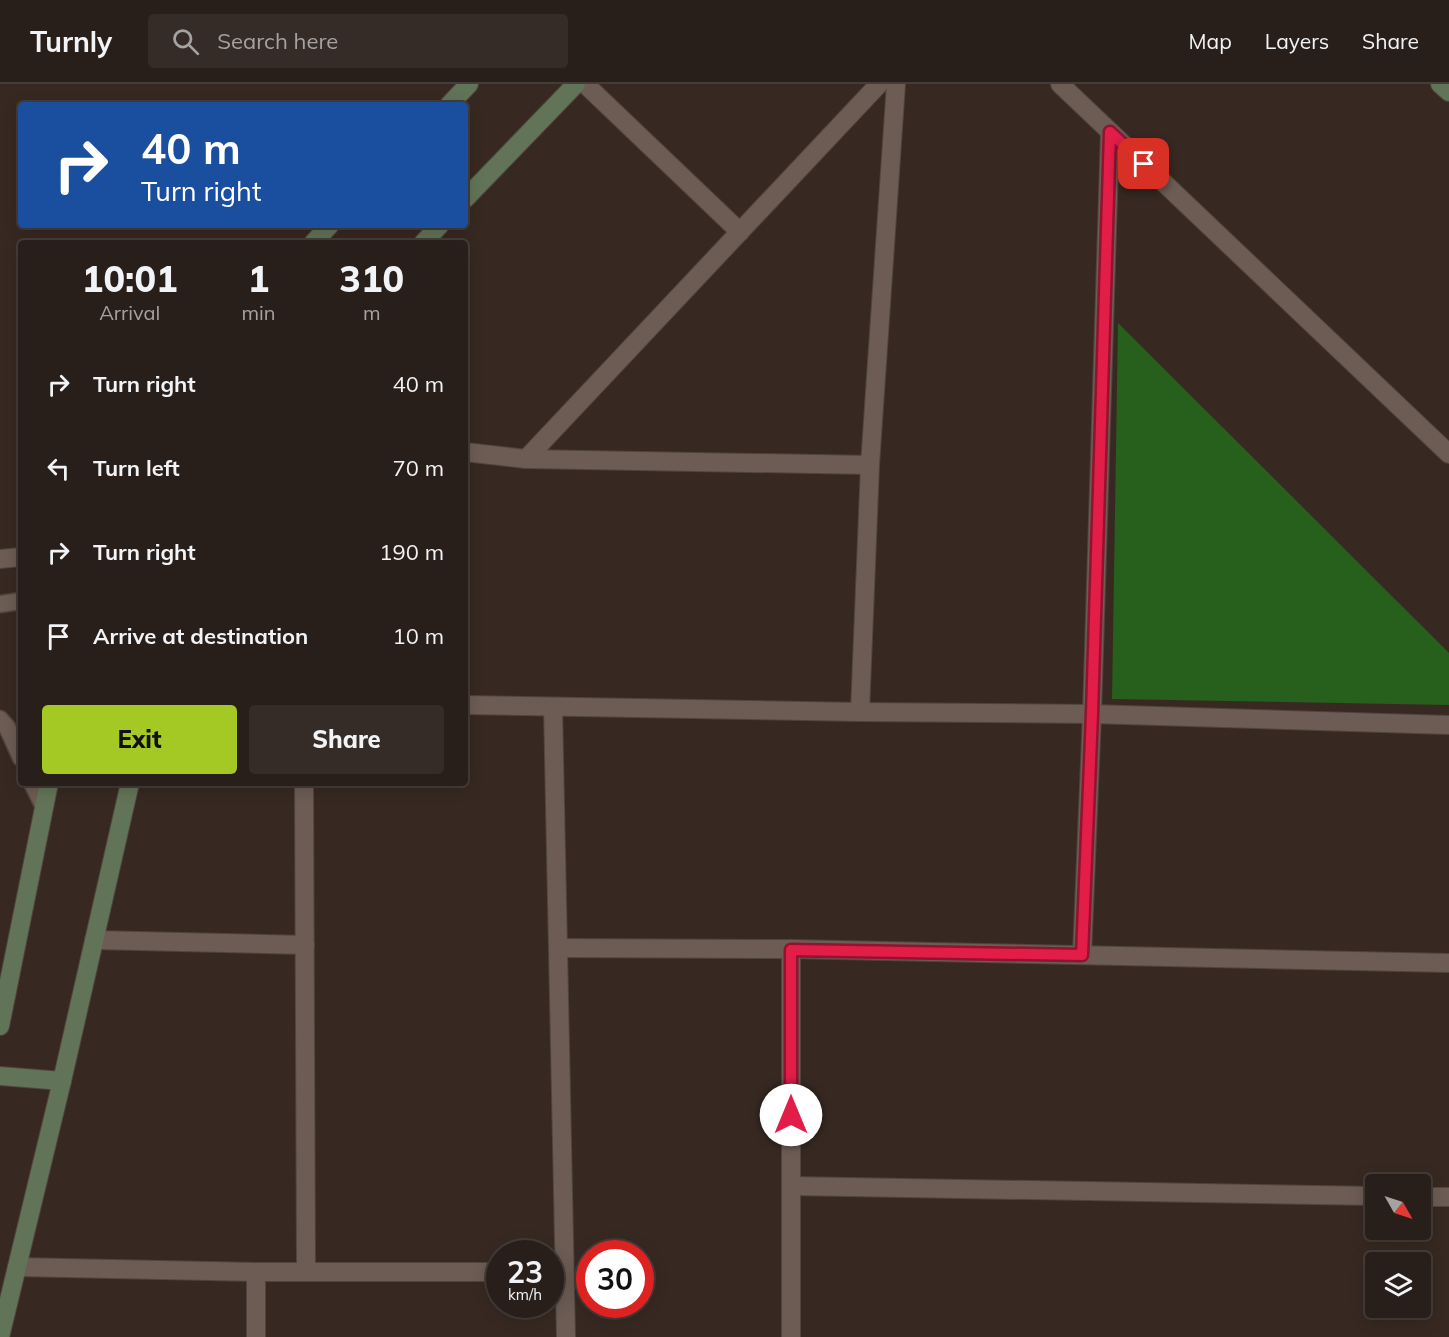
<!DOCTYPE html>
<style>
:root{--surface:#291f1a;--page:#352c27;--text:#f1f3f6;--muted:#a5a2a2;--line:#453d39;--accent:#a4c824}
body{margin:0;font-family:Mulish,sans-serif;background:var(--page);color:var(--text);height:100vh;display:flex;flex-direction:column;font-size:22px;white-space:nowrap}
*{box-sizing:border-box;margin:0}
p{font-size:20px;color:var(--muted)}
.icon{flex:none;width:33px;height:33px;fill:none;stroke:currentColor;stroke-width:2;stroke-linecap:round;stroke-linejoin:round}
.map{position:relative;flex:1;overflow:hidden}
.details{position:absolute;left:18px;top:156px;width:450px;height:546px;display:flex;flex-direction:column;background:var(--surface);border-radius:6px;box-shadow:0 3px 15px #0003,0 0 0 2px var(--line)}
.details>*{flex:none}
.guide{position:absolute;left:18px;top:18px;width:450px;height:126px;border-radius:6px;box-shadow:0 3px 15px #0003,0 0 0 2px var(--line);background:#1a4fa0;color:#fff;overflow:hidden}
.needle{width:39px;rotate:129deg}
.tools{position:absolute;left:1365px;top:1090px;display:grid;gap:12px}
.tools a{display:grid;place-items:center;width:66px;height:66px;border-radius:6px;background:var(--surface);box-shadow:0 3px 15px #0003,0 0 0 2px var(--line);font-size:30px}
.speed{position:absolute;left:486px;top:1156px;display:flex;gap:12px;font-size:30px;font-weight:700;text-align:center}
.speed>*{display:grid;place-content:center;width:78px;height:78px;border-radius:50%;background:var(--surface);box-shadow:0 3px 15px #0003,0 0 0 2px var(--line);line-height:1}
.speed small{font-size:15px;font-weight:400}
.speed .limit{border:9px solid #d22;background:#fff;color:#111}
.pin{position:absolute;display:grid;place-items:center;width:51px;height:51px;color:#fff;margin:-26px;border-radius:12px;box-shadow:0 3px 9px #0006}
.me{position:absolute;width:66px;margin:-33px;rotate:0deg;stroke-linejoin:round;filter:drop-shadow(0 0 4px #0008)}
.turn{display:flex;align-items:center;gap:21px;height:126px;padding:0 24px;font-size:27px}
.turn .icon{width:78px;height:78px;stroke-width:2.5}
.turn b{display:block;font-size:42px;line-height:51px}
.eta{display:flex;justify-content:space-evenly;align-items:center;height:102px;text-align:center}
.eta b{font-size:36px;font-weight:800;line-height:42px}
.primary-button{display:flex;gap:12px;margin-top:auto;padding:12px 24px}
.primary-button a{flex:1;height:69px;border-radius:6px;background:var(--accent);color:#111;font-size:24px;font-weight:800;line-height:69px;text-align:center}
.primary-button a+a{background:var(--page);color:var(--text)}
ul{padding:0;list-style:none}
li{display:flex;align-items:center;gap:18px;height:84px;padding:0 24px}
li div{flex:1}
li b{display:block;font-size:22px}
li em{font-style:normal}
header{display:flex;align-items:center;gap:36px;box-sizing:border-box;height:84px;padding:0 30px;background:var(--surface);border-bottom:2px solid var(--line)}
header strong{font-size:28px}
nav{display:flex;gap:33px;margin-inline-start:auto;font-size:21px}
.search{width:420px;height:54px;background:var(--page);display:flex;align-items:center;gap:15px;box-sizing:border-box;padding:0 21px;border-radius:6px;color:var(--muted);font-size:22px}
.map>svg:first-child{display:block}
.green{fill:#275f1d}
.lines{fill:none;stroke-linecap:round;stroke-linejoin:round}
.lane-casing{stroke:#50453e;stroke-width:19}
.street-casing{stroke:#50453e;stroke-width:20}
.secondary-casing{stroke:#50453e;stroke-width:20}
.lane{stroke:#6c5c54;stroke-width:16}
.street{stroke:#6c5c54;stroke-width:18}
.secondary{stroke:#627458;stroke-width:18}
.route-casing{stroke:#92132f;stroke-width:15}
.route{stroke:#e11d48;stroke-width:10}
</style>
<header>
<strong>Turnly</strong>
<div class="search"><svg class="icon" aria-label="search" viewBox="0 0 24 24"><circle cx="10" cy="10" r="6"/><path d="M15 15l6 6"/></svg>Search here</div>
<nav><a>Map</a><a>Layers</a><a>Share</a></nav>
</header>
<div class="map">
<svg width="1449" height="1253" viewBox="0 0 1449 1253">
<rect width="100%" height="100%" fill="#372922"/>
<polygon class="green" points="1118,239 1449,569 1449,621 1112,615"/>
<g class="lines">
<defs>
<g id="lane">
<polyline points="0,520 21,517"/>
<polyline points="0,635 7,643 21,674"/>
<polyline points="32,699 44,723"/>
</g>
<g id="street">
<polyline points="585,0 740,148"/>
<polyline points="1060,0 1449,370"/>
<polyline points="465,368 526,375 870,381"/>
<polyline points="526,375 879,0"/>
<polyline points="0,475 21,473"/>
<polyline points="465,621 860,628 1092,630 1449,641"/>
<polyline points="553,623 566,1253"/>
<polyline points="860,628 870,381 896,0"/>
<polyline points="304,699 306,1186"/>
<polyline points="94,856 305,861"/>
<polyline points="558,864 791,865 1449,879"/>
<polyline points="791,865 791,1253"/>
<polyline points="1082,871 1092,630 1110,48"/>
<polyline points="791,1102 1376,1112"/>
<polyline points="1420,1113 1449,1113"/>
<polyline points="17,1183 256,1188 500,1188"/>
<polyline points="256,1253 256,1188"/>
</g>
<g id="secondary">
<polyline points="1440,0 1449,8"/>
<polyline points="449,21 469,0"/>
<polyline points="465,115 576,0"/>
<polyline points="313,159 330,141"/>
<polyline points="423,159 440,141"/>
<polyline points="0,942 49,699"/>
<polyline points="0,992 62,997"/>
<polyline points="0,1253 62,997 130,699"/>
</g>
</defs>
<use href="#lane" class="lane-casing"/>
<use href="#street" class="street-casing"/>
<use href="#secondary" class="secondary-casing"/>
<use href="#lane" class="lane"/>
<use href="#street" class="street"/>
<use href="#secondary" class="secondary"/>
</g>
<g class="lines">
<defs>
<polyline id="route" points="791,1031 791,866 1082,871 1092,630 1110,48 1144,80"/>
</defs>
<use href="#route" class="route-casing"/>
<use href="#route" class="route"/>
</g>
</svg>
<div class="tools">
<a><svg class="needle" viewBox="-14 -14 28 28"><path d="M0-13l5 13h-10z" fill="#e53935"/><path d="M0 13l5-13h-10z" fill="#a5a2a2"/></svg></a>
<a><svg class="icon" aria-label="layers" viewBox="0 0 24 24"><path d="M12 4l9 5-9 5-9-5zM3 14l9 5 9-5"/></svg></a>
</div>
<div class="speed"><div>23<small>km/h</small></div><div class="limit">30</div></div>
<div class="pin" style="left:1144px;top:80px;background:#d93025"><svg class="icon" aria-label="arrive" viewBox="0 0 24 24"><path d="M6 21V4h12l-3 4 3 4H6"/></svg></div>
<svg class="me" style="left:791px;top:1031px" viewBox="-20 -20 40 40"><circle r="19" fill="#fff"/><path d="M0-13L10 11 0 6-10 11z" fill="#e11d48"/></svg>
<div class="guide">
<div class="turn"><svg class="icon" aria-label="right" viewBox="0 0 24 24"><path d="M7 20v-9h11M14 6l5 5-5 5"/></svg><div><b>40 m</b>Turn right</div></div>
</div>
<section class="details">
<div class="eta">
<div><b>10:01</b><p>Arrival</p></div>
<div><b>1</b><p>min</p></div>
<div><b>310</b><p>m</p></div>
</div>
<ul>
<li><svg class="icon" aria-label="right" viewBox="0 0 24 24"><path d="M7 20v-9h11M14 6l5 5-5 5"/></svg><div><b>Turn right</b></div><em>40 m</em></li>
<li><svg class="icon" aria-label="left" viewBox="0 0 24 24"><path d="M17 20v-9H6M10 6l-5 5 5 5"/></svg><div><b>Turn left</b></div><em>70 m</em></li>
<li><svg class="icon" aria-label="right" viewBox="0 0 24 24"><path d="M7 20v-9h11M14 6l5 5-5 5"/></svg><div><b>Turn right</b></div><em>190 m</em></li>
<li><svg class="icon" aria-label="arrive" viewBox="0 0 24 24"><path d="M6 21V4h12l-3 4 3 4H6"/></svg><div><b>Arrive at destination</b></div><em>10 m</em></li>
</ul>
<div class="primary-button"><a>Exit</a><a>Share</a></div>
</section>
</div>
